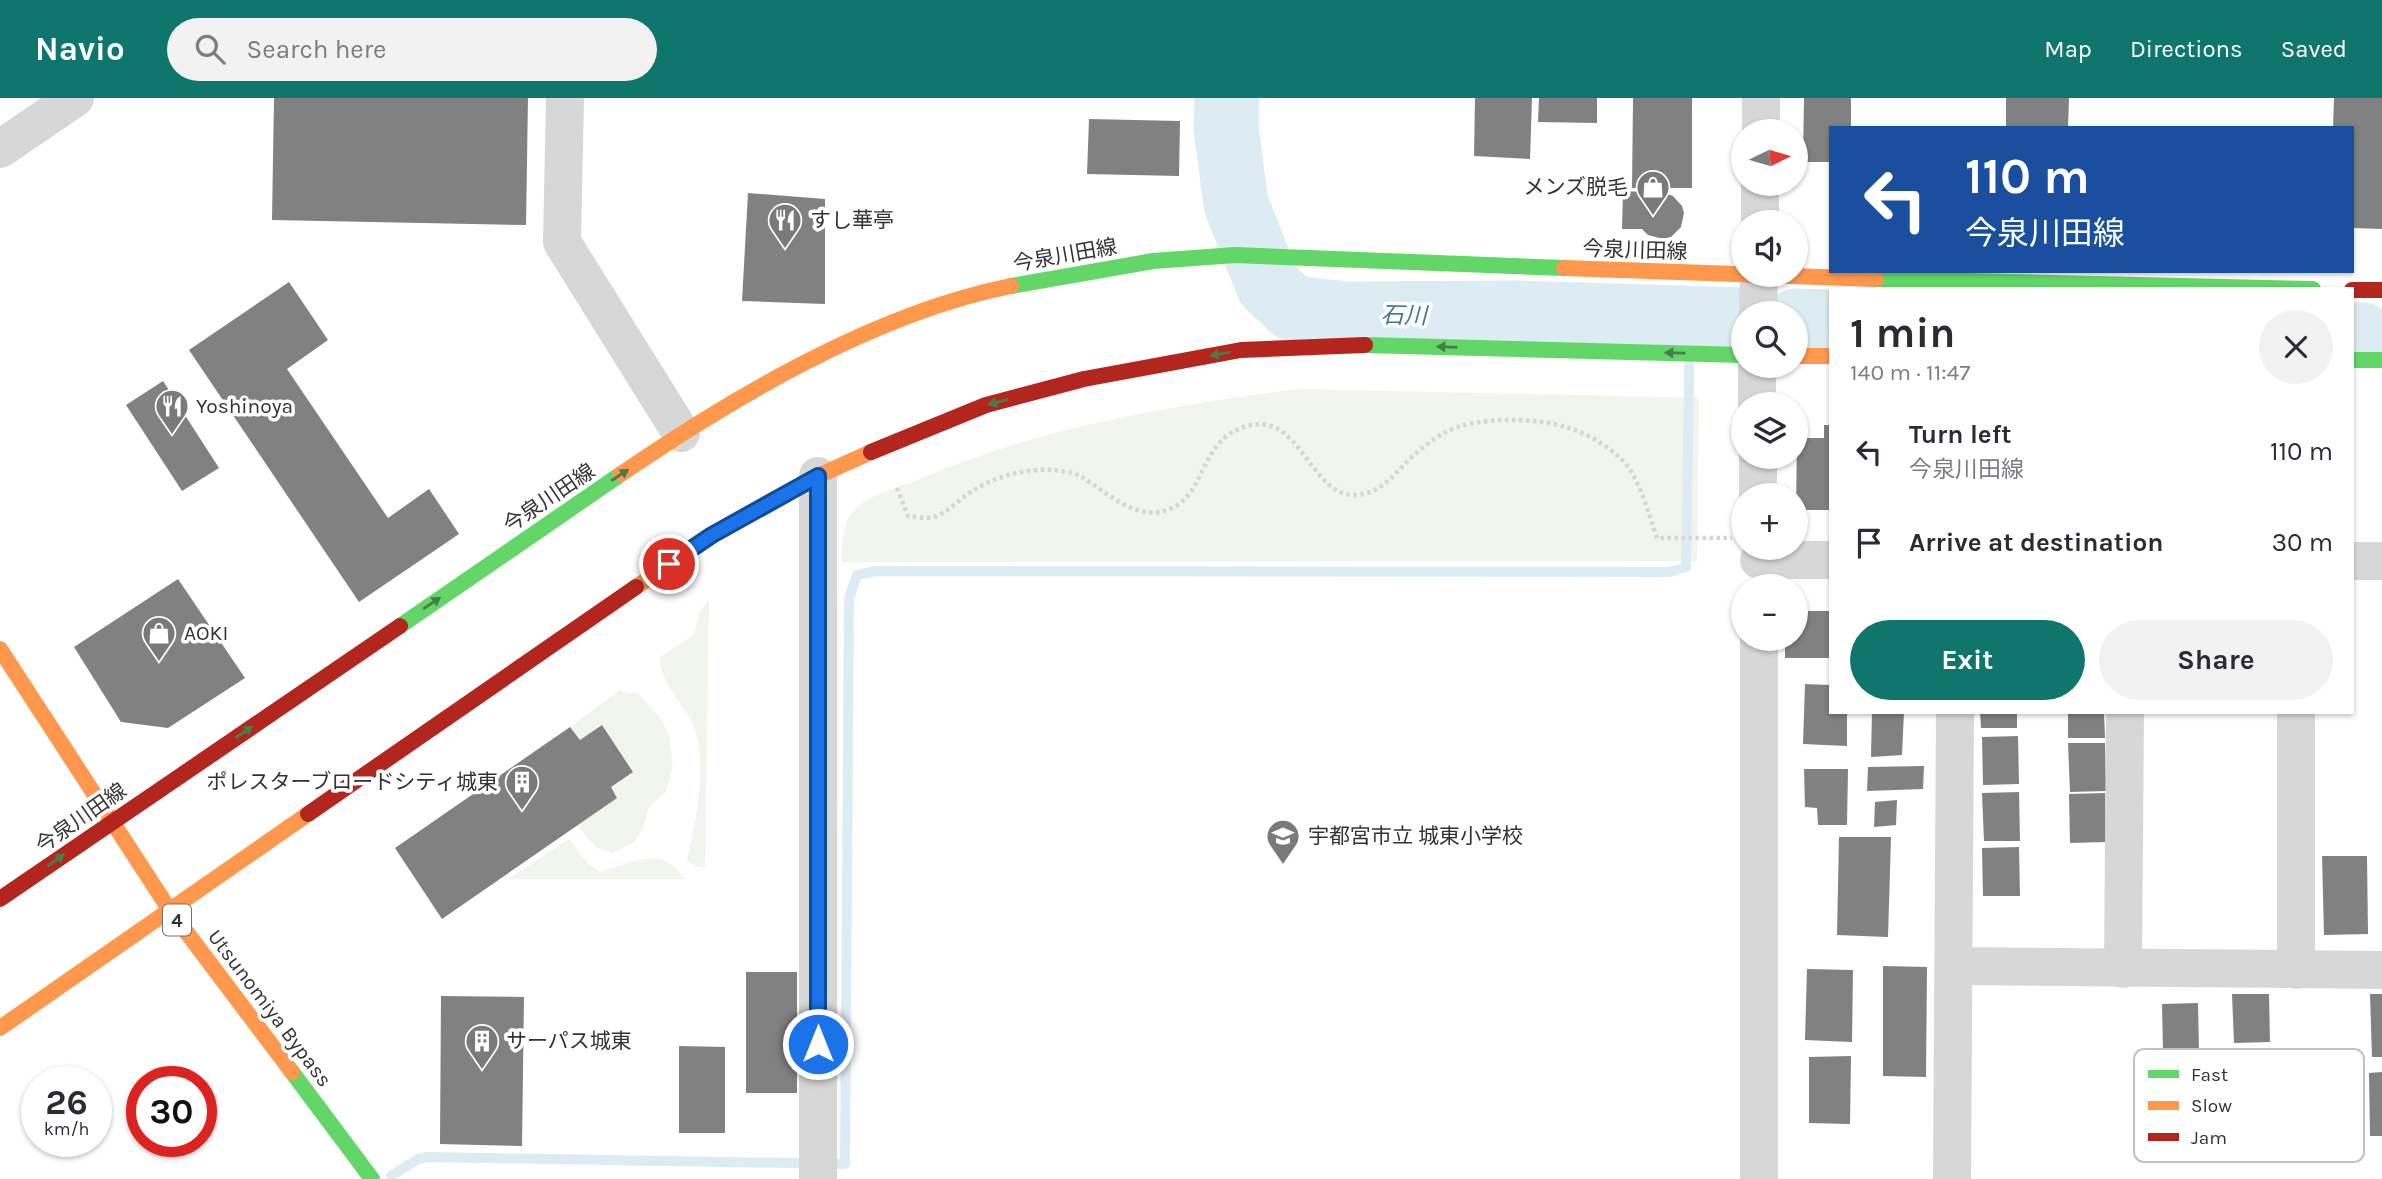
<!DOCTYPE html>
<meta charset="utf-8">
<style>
:root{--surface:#fff;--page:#f2f2f3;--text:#2b2b33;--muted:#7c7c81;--accent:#0f766e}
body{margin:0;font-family:Karla,"Noto Sans JP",sans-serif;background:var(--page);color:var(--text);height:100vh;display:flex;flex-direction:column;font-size:26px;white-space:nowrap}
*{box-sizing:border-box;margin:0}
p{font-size:23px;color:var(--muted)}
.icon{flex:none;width:38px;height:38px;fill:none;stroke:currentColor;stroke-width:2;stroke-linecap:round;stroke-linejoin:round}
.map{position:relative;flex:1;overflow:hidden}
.sheet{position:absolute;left:1829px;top:189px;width:525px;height:427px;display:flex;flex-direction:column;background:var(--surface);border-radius:0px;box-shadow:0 2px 5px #0004}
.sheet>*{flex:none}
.hud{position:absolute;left:1829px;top:28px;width:525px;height:147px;border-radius:0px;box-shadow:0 2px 5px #0004;background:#1a4fa0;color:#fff;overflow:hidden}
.needle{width:46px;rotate:85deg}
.tools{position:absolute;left:1731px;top:21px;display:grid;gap:14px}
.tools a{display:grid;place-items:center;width:77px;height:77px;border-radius:50%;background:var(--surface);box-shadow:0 2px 5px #0004;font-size:35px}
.speed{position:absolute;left:21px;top:968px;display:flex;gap:14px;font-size:35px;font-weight:700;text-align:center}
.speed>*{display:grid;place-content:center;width:91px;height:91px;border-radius:50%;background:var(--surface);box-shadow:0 2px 5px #0004;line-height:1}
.speed small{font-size:18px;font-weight:400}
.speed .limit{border:10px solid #d22;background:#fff;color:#111}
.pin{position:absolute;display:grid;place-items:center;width:60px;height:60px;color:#fff;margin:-30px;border:4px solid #fff;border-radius:50%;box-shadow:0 2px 7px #0007}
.me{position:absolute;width:77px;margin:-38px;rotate:0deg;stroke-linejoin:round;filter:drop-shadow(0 0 5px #0008)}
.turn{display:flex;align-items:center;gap:24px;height:147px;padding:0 21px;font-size:32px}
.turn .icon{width:91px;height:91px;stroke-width:2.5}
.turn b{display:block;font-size:49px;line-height:60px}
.round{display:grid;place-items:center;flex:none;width:74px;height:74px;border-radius:37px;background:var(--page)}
.head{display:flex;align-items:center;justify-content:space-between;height:119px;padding:0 21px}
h1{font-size:42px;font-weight:700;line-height:52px}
.primary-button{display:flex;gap:14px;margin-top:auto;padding:14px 21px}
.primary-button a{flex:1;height:80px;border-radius:42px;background:var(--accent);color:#fff;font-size:28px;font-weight:700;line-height:80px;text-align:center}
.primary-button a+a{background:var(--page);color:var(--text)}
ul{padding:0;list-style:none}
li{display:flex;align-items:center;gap:21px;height:91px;padding:0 21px}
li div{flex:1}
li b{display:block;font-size:26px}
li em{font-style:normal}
header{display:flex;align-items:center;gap:42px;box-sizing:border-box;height:98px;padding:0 35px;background:var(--accent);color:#fff}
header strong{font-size:33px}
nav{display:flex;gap:38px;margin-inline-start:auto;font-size:24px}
.search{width:490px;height:63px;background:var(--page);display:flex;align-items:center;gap:18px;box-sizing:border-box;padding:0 24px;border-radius:38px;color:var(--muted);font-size:26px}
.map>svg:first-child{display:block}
.green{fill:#f1f5ed}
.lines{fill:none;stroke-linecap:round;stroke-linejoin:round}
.stream{stroke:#ddebf3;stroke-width:10}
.river{stroke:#ddebf3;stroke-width:65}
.building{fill:#818181}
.path{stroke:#d6d6d6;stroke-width:4.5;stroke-dasharray:3.5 3.5;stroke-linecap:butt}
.street{stroke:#d7d7d7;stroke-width:38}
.fast{stroke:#63d668;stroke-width:16}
.slow{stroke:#ff974d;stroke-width:16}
.jam{stroke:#b3261e;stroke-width:16}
.oneway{fill:#497c4b}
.route-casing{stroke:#114b97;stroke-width:18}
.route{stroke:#1a73e8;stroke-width:12}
.labels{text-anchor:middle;stroke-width:7;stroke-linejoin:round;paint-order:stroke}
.shield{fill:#fff;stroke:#707070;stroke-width:2}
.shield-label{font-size:19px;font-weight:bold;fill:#333}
.poi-label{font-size:21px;fill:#333;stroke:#fff;text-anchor:start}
.street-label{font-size:21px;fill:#333;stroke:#fff}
.water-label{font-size:23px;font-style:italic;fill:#3f7597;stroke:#fff}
.key{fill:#fff;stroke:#c2c2c2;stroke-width:2}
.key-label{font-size:19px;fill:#333}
</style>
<header>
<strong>Navio</strong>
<div class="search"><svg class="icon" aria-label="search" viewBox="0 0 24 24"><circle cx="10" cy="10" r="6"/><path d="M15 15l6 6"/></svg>Search here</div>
<nav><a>Map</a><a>Directions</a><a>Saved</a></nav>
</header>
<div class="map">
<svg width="2382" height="1081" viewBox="0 0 2382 1081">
<rect width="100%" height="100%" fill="#fff"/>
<g class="green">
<path d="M1298,291l401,9 -2,163 -856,1c2,-22 1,-44 20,-58 11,-9 49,-21 64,-27 120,-51 245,-71 373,-88z"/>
<path d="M709,501l-4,269 -10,-2 -8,-6c9,-41 22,-95 6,-135 -10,-24 -34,-42 -33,-68l34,-22 5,-22z"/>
<polygon points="619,593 639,596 661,621 669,637 673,667 666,694 649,709 643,730 633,745 613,755 597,750 577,728 617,700 611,689 633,673 602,627 580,642 570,629"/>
<path d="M569,741l19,25 12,8c33,-9 60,-29 85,7h-177z"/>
</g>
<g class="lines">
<polyline class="stream" points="391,1078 418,1061 428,1059 845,1066 849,500 857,477 876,473 1670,474 1686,469 1690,220"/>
<g class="river">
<polyline points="1227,0 1226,30 1236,106 1268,187 1292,210 1346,216 1518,215 1743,222"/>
<polyline points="1796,223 1830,224"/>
<polyline points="2352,237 2363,237"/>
</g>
</g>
<g class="building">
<polygon points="274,0 528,0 526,127 272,122"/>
<polygon points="1475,0 1532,0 1530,61 1474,58"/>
<polygon points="1539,0 1597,0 1597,25 1538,24"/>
<polygon points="1633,0 1692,0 1692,90 1632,90"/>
<polygon points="1804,0 1851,0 1851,30 1830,30 1830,64 1803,64"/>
<polygon points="2006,0 2069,0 2068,30 2006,30"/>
<polygon points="2334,0 2382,0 2382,131 2352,130 2352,30 2333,30"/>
<polygon points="1089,21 1180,23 1179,78 1087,76"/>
<polygon points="1623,93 1665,95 1673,98 1682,108 1684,115 1681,129 1671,139 1663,141 1648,137 1642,131 1622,131"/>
<polygon points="748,95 825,101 825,206 742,203"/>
<polygon points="289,184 328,242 287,271 388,420 429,391 459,436 359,504 189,252"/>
<polygon points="163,283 219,370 182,393 126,307"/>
<polygon points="1824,327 1830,327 1830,412 1796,412 1797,340 1824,340"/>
<polygon points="178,481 245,580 168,630 121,624 74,549"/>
<polygon points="1796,513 1830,513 1830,560 1785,560 1785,541 1796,541"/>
<polygon points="1805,586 1830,587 1830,614 1847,614 1847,648 1803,646"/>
<polygon points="1872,614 1904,614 1902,657 1871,659"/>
<polygon points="1980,614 2017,614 2017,630 1981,630"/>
<polygon points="2068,614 2104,614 2105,640 2068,640"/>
<polygon points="602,627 633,674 611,689 617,700 442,821 395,750 570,629 580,642"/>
<polygon points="2018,638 2019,686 1983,687 1982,639"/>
<polygon points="2068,645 2105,645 2106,693 2070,694"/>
<polygon points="1924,668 1923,691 1867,693 1868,669"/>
<polygon points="1804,671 1848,671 1847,727 1818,727 1817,710 1805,709"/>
<polygon points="2019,694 2020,743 1984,743 1982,695"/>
<polygon points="2105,695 2106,744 2070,745 2069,696"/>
<polygon points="1897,702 1896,727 1874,729 1875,704"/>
<polygon points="1839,739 1891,739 1888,839 1837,837"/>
<polygon points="2019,749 2020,798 1983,798 1982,750"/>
<polygon points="2322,758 2367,758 2368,836 2324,837"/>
<polygon points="1883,868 1927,869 1926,979 1883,978"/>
<polygon points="1807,871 1853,872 1852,944 1805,942"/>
<rect x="746" y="874" width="51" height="121"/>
<polygon points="2232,896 2269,896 2270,944 2234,945"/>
<polygon points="2370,896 2382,896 2382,959 2372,959"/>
<polygon points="441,898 524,899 522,1048 440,1046"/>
<polygon points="2198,905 2199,953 2163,954 2162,906"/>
<polygon points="679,948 725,949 725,1035 679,1035"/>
<polygon points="1851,958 1850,1026 1809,1025 1809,959"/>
<polygon points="2382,974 2382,1038 2370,1038 2369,975"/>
</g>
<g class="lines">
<path class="path" d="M897,390l11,28c8,1 19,3 26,1 15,-5 26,-19 40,-27 23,-14 53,-22 80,-20 8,1 19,2 26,6 28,16 59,50 94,31 34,-18 26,-71 77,-82 50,-10 60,71 104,70 28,-1 40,-23 59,-40 9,-8 20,-16 30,-22 30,-17 92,-16 125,-5 17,5 37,17 50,29 20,17 29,56 38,81h75"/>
<g class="street">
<polyline points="565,0 562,144 681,335"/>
<polyline points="1761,33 1761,0"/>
<polyline points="0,51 75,0"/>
<polyline points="1760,124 1760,86"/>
<polyline points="1758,215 1759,177"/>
<polyline points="1757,268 1757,306"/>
<polyline points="1758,359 1758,397"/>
<polyline points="1759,462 1830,462"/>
<polyline points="2352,463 2382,463"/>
<polyline points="1759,541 1759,1081"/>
<polyline points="2296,614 2296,872"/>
<polyline points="1955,868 2382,872"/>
<polyline points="2123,871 2125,614"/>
<polyline points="818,1081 818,378"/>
<polyline points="1952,1081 1955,614"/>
</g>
<g class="fast">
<polyline points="1876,181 2313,191"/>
<polyline points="1011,188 1153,163 1235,157 1564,170"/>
<polyline points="1365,247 1743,257"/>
<polyline points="2352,262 2382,262"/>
<polyline points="400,528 621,376"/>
<polyline points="292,974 372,1081"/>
</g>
<g class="slow">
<polyline points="1564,170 1876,181"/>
<polyline points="1796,258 1830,258"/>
<path d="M621,376c113,-77 254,-161 390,-188"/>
<polyline points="636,489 712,437 818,378 871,354"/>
<polyline points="0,551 169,811 292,974"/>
<polyline points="0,930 308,716"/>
</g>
<g class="jam">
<polyline points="2352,192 2382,192"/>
<polyline points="871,354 986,307 1084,281 1241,252 1365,247"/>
<polyline points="308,716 636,489"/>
<polyline points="0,801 400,528"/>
</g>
</g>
<defs><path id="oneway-solid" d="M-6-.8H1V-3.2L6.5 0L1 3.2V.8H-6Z" transform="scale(1.75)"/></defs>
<g class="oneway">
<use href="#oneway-solid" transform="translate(1447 249) rotate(-178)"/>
<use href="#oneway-solid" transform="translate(1675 255) rotate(-179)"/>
<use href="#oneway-solid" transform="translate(1220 256) rotate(170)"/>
<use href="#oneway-solid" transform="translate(998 304) rotate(165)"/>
<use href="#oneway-solid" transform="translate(620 377) rotate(-34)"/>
<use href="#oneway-solid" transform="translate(432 505) rotate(-34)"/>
<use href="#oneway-solid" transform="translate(244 634) rotate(-34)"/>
<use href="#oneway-solid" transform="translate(56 762) rotate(-35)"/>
</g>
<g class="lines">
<defs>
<polyline id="route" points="669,466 712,437 818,378 818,946"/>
</defs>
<use href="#route" class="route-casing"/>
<use href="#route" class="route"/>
</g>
<defs>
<symbol id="shop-pin" viewBox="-11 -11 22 30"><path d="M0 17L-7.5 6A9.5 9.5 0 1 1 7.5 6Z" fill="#7a7a7a" stroke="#fff"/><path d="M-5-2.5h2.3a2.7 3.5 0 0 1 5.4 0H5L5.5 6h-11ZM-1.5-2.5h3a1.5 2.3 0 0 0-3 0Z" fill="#fff"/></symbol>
<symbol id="restaurant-pin" viewBox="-11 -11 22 30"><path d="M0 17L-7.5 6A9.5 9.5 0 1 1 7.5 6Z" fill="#7a7a7a" stroke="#fff"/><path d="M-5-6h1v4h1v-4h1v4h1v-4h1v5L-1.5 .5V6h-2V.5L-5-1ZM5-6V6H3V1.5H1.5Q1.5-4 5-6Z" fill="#fff"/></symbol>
<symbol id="building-pin" viewBox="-11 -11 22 30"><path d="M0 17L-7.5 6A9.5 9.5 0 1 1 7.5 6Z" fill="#7a7a7a" stroke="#fff"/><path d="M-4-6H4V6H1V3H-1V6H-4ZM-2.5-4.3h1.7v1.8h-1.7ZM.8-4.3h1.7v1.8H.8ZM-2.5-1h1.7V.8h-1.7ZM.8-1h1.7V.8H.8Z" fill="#fff"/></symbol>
<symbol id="school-pin" viewBox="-11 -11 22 30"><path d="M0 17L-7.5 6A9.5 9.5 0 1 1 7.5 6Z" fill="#7a7a7a" stroke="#fff"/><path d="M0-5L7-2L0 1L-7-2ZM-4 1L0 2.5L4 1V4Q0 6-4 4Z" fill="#fff"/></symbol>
</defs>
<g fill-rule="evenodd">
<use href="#shop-pin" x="1634" y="70" width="38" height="52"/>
<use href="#restaurant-pin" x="766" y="103" width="38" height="52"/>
<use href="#restaurant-pin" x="153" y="289" width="38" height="52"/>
<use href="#shop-pin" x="140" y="516" width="38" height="52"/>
<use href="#building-pin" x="503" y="665" width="38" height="52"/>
<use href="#school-pin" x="1264" y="719" width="38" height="52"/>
<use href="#building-pin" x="463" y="924" width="38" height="52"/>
</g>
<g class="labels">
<rect class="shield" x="163" y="806.5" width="28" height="31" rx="5"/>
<g class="shield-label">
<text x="177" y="829">4</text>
</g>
<g class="poi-label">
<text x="1628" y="96" text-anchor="end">メンズ脱毛</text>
<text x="810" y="129">すし華亭</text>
<text x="196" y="315">Yoshinoya</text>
<text x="184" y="542">AOKI</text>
<text x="498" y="691" text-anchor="end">ポレスターブロードシティ城東</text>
<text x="1308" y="745">宇都宮市立 城東小学校</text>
<text x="506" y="950">サーパス城東</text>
</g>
<g class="street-label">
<text transform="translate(1635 152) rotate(2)" y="7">今泉川田線</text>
<text transform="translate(1065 157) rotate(-10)" y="7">今泉川田線</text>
<text transform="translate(549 400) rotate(-34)" y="7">今泉川田線</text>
<text transform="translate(81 720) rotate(-35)" y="7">今泉川田線</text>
<text transform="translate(270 910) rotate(53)" y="7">Utsunomiya Bypass</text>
</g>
<g class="water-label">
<text transform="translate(1404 217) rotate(1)" y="8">石川</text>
</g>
</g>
<rect x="2134" y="951" width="230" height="113" rx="10" class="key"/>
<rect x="2148" y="972" width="31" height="8" fill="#63d668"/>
<rect x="2148" y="1003" width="31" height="9" fill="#ff974d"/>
<rect x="2148" y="1035" width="31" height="8" fill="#b3261e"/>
<g class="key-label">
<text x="2191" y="983">Fast</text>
<text x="2191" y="1014">Slow</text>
<text x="2191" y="1046">Jam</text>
</g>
</svg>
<div class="tools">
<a><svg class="needle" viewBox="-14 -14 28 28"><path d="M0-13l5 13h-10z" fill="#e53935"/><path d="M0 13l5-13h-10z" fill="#7c7c81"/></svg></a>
<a><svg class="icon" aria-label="sound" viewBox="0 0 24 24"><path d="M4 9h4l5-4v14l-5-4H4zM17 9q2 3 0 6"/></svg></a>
<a><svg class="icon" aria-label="search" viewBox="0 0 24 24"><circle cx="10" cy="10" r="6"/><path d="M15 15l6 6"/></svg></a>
<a><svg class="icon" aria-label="layers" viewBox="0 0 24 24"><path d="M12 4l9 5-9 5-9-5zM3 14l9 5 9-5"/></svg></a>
<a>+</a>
<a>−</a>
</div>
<div class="speed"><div>26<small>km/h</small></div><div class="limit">30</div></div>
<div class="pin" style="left:669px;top:466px;background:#d93025"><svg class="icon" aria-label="arrive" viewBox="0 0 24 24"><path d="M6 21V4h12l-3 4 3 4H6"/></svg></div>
<svg class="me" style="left:818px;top:946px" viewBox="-20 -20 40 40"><circle r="17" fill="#1a73e8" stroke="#fff" stroke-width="3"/><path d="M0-11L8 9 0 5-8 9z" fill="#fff"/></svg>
<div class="hud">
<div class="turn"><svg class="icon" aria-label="left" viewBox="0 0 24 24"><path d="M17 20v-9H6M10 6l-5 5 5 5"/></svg><div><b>110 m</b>今泉川田線</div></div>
</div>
<section class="sheet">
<div class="head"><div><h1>1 min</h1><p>140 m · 11:47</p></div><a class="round"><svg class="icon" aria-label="close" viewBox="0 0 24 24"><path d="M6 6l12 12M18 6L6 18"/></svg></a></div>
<ul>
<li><svg class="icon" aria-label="left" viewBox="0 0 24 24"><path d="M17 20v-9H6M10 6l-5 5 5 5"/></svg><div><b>Turn left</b><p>今泉川田線</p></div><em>110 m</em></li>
<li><svg class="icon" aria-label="arrive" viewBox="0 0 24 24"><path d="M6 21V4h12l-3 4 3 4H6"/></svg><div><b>Arrive at destination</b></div><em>30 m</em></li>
</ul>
<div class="primary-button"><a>Exit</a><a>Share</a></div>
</section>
</div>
